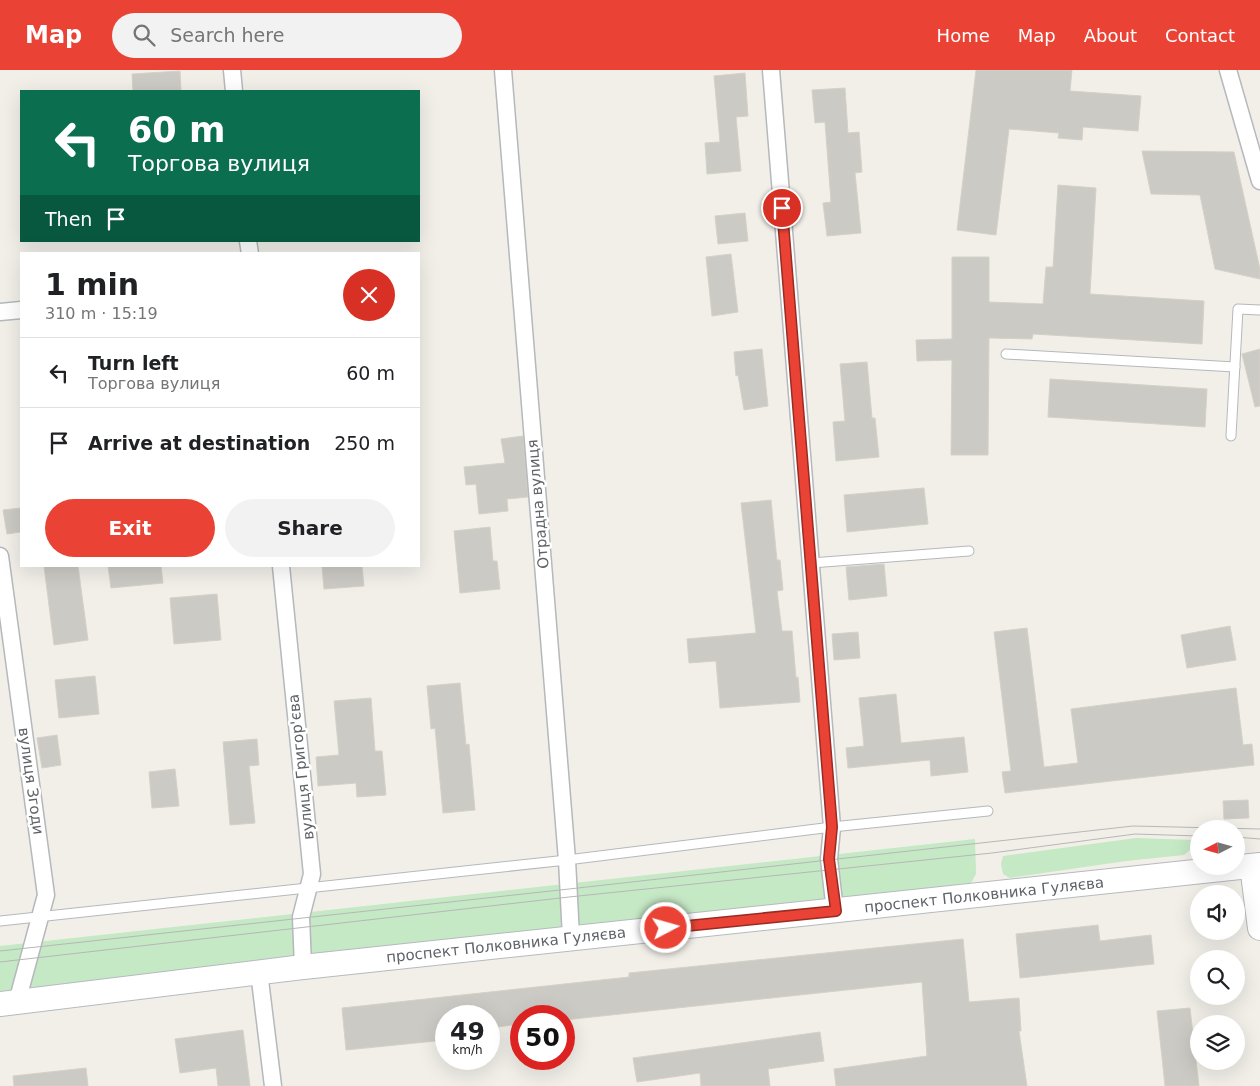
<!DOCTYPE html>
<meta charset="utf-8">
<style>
:root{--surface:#fff;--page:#f2f2f2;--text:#202124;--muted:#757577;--line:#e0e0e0;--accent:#ea4335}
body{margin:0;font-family:"DejaVu Sans",sans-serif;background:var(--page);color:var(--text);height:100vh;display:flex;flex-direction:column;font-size:19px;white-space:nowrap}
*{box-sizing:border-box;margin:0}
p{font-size:16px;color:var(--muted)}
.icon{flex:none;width:28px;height:28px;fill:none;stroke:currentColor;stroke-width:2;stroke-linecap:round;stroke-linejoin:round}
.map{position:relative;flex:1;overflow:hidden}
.drawer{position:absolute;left:20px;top:182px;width:400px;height:315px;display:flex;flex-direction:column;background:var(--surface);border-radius:0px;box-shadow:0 5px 20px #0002}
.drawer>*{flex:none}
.banner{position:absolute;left:20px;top:20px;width:400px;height:152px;border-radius:0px;box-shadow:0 5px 20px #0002;background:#0b6e4f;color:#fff;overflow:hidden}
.needle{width:32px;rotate:264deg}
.controls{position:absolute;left:1190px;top:750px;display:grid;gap:10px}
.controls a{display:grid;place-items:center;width:55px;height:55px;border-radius:50%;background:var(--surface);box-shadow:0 5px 20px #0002;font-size:25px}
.speed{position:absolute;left:435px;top:935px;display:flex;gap:10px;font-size:25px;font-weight:700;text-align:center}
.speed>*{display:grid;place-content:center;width:65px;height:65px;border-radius:50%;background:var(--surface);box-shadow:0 5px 20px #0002;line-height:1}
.speed small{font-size:12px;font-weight:400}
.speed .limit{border:8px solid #d22;background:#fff;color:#111}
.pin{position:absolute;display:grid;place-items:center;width:42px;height:42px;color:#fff;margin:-21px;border:2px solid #fff;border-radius:50%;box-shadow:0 1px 5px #0007}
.me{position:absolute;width:55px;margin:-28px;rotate:84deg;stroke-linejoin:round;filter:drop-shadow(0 0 4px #0008)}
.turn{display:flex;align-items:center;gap:18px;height:105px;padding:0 25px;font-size:22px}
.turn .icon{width:65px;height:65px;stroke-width:2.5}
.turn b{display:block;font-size:35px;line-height:42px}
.then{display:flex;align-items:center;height:48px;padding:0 25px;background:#0003;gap:10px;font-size:19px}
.round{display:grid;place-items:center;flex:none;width:52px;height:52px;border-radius:26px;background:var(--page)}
.headline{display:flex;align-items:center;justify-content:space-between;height:85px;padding:0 25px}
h1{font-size:30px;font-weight:700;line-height:38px}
.cta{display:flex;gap:10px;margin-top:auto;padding:10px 25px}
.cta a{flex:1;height:58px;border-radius:30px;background:var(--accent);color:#fff;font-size:20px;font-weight:700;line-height:58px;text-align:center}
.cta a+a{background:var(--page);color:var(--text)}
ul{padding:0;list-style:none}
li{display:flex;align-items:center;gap:15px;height:70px;padding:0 25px;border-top:1px solid var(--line)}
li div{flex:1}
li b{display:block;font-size:19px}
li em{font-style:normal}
header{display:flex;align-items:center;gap:30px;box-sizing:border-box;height:70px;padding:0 25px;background:var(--accent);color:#fff}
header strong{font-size:24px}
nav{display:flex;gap:28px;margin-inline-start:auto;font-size:18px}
.search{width:350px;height:45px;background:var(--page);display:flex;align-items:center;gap:12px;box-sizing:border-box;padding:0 18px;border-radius:28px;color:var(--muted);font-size:19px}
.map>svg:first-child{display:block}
.green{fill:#c5e8c5}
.building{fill:#cccac5;stroke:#d6d1c6}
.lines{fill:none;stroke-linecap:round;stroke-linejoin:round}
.lane-casing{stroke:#b5b8bc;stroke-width:11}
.street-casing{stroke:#b5b8bc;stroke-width:19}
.secondary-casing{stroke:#b6babf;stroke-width:26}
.lane{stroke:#fff;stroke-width:9}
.street{stroke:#fff;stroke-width:16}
.secondary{stroke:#fff;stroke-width:24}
.tram{stroke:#b6b7b8;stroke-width:1}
.route-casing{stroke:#982c22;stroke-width:12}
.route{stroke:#ea4335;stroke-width:9}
.labels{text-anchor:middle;stroke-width:5;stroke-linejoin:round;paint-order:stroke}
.street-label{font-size:15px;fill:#5f6368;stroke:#fff}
</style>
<header>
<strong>Map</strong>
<div class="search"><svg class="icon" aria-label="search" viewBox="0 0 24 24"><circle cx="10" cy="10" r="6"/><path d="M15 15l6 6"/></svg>Search here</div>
<nav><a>Home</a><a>Map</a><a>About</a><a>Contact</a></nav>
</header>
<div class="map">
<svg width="1260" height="1016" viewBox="0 0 1260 1016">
<rect width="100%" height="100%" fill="#f1efe8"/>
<g class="green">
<polygon points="1136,768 1194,770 1190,780 1184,785 1126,791 1010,808 1003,804 1001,794 1003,786"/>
<polygon points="975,769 976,804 971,813 0,925 0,876"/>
</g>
<g class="building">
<polygon points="976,0 1072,0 1070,21 1141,26 1138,61 1083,57 1082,70 1058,68 1059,63 1009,59 996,165 957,160"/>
<polygon points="180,1 181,21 133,21 132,4"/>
<polygon points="745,3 748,46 736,47 741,101 707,104 705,73 720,72 714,6"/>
<polygon points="845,18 848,63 859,62 862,102 855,103 861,163 827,166 823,133 831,132 825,52 815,53 812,20"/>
<polygon points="1142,81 1234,82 1260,199 1260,209 1215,199 1200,125 1151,124"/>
<polygon points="1058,115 1096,118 1090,224 1204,231 1202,274 1033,264 1032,269 989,268 988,385 951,385 952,290 917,291 916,270 952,269 952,187 989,187 989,232 1043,234 1046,197 1053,197"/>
<polygon points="745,143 748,171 718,174 715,146"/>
<polygon points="731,184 738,242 712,246 706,187"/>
<polygon points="762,279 768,336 744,340 738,305 736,306 734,282"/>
<polygon points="1260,279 1260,336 1255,337 1242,284"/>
<polygon points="867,292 872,348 875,348 879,387 836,391 833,352 845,351 840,294"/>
<polygon points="1050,309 1207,319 1205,357 1048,347"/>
<polygon points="523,366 528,427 507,429 508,441 479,444 476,414 466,415 464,397 505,393 501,369"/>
<polygon points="924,418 928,454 847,462 844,425"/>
<polygon points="771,430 777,490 780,490 783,520 777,521 782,561 792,561 796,608 798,607 800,632 720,638 716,591 689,593 687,569 756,563 741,433"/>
<polygon points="21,438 21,462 7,464 3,440"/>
<polygon points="490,457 493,491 497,491 500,519 460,523 454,461"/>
<polygon points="884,494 887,526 849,530 846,497"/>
<polygon points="44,496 78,496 88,570 54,575"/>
<polygon points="108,496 161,496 163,513 111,518"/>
<polygon points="322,496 362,496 364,516 324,519"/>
<polygon points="217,524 221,570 174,574 170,528"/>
<polygon points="1230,556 1236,590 1187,598 1181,565"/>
<polygon points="1027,558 1044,697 1078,693 1071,639 1236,618 1243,675 1252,674 1254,695 1005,723 1002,702 1011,701 994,562"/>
<polygon points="858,562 860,588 834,590 832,564"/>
<polygon points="95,606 99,644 59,648 55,610"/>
<polygon points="460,613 466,675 469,674 475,740 443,743 435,658 431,659 427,616"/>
<polygon points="896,624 901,673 964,667 968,702 931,706 930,690 848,698 846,678 864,676 859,628"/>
<polygon points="371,628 375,681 382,681 386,725 357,727 356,713 318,716 316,687 339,685 334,631"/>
<polygon points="57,665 61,695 42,698 37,668"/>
<polygon points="257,669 259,695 249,696 255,753 230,755 223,672"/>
<polygon points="175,699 179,736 152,738 149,702"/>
<polygon points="1248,730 1249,748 1224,749 1223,731"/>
<polygon points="1098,855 1100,871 1151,865 1154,894 1020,908 1016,864"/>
<polygon points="963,869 969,932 1019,928 1021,961 1019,961 1027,1016 836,1016 834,999 927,986 922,912 564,950 564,946 521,946 521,954 489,958 489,946 446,946 446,970 346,980 342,938 629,907 629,903"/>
<polygon points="1190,938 1199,1016 1165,1016 1157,941"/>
<polygon points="243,960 250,1016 218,1016 216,998 180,1003 175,969"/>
<polygon points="820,962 824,991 768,999 770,1016 701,1016 700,1003 637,1012 633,988"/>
<polygon points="86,998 88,1016 14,1016 13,1006"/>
</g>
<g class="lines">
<defs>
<g id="lane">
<polyline points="1006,284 1235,297"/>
<polyline points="1231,366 1238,239 1260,240"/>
<polyline points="811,493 969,481"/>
<polyline points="0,851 567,790 832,757 988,741"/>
</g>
<g id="street">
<polyline points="232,0 234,21"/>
<polyline points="503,0 567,790 571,867"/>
<polyline points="771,0 832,757 829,789 835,841"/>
<polyline points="1228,0 1260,111"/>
<polyline points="248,171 250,184"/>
<polyline points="0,242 21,240"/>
<polyline points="0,486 46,825 17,932"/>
<polyline points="281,496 312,804 301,847 303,897"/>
<polyline points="259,902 273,1016"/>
</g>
<g id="secondary">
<polyline points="1252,796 1260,858"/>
<polyline points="0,934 303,897 1260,795"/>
</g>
</defs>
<use href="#lane" class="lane-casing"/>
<use href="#street" class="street-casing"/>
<use href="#secondary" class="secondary-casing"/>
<use href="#lane" class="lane"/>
<use href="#street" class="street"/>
<use href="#secondary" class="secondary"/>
<g class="tram">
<polyline points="1236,767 1260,769"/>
<polyline points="0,881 569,819 1133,756 1260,759"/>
<polyline points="0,892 569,827 992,783 1135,764 1199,766"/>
</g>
</g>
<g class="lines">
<defs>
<polyline id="route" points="666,858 836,841 829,789 832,757 782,138"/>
</defs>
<use href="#route" class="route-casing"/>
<use href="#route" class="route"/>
</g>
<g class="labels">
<g class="street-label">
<text transform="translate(538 434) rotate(-95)" y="5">Отрадна вулиця</text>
<text transform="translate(301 697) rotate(-96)" y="5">вулиця Григор'єва</text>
<text transform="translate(31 711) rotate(82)" y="5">вулиця Згоди</text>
<text transform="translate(984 825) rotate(-6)" y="5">проспект Полковника Гуляєва</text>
<text transform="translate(506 875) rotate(-6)" y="5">проспект Полковника Гуляєва</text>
</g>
</g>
</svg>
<div class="controls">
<a><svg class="needle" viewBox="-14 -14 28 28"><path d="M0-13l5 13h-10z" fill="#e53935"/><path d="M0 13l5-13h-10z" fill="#757577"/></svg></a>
<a><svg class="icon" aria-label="sound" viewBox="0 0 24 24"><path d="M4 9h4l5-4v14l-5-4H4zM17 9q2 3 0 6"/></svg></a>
<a><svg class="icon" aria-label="search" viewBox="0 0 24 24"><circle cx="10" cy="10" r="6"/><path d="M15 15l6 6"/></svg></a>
<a><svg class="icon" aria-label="layers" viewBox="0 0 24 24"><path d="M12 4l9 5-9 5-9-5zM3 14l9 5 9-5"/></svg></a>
</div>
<div class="speed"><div>49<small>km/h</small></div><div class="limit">50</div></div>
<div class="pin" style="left:782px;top:138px;background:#d93025"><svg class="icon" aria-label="arrive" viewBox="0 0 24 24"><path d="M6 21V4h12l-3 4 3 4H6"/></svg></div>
<svg class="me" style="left:666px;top:858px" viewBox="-20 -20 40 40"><circle r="17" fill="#ea4335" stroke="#fff" stroke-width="3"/><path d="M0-11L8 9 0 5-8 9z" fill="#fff"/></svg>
<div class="banner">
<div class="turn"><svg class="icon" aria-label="left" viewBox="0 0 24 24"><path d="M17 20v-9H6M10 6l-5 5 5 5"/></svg><div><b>60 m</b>Торгова вулиця</div></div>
<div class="then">Then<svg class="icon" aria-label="arrive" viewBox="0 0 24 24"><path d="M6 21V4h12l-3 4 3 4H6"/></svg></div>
</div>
<section class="drawer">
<div class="headline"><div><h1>1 min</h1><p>310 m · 15:19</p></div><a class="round" style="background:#d93025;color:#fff"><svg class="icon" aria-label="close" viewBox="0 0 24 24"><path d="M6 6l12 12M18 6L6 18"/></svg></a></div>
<ul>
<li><svg class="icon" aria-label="left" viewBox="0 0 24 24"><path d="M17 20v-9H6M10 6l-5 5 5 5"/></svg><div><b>Turn left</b><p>Торгова вулиця</p></div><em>60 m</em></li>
<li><svg class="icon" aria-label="arrive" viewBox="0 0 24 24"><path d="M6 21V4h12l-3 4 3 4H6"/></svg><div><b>Arrive at destination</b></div><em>250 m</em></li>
</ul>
<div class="cta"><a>Exit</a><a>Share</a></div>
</section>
</div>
